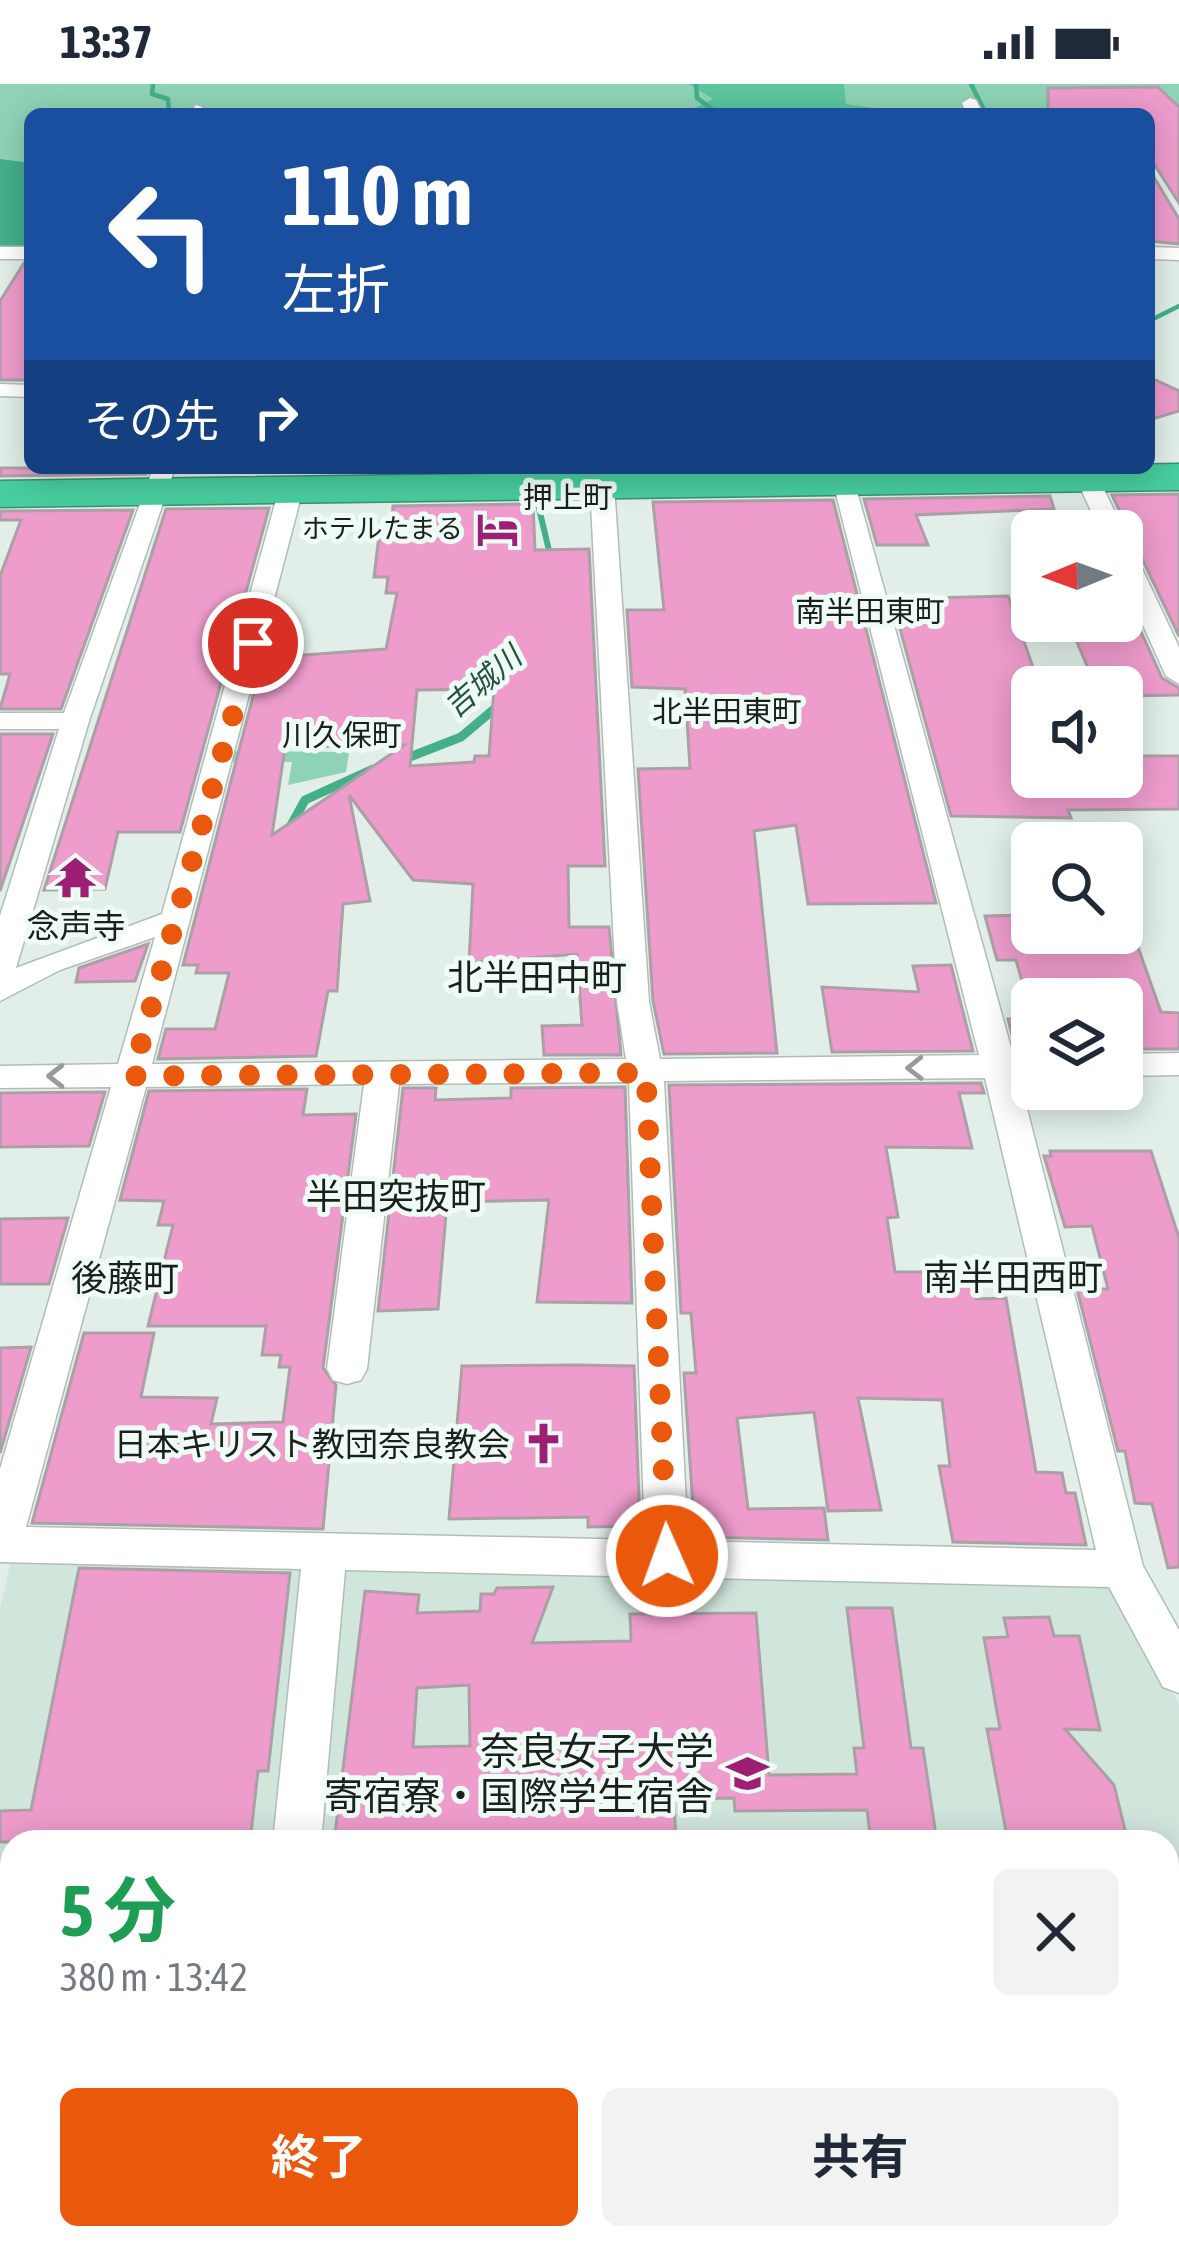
<!DOCTYPE html>
<html lang="ja">
<meta charset="utf-8">
<style>
:root{--surface:#fff;--page:#f2f2f3;--text:#1f2937;--muted:#747a83;--accent:#ea580c}
body{margin:0;font-family:"Asap Condensed","Noto Sans JP",sans-serif;background:var(--page);color:var(--text);height:100vh;display:flex;flex-direction:column;font-size:45px;white-space:nowrap}
*{box-sizing:border-box;margin:0}
p{font-size:39px;color:var(--muted)}
.icon{flex:none;width:66px;height:66px;fill:none;stroke:currentColor;stroke-width:2;stroke-linecap:round;stroke-linejoin:round}
.map{position:relative;flex:1;overflow:hidden}
.panel{position:absolute;left:0px;top:1746px;width:1179px;height:420px;display:flex;flex-direction:column;background:var(--surface);border-radius:36px 36px 0 0;box-shadow:0 6px 30px #0003}
.panel>*{flex:none}
.hud{position:absolute;left:24px;top:24px;width:1131px;height:366px;border-radius:18px;box-shadow:0 6px 30px #0003;background:#1a4fa0;color:#fff;overflow:hidden}
.needle{width:78px;rotate:269deg}
.controls{position:absolute;left:1011px;top:426px;display:grid;gap:24px}
.controls a{display:grid;place-items:center;width:132px;height:132px;border-radius:18px;background:var(--surface);box-shadow:0 6px 30px #0003;font-size:60px}
.pin{position:absolute;display:grid;place-items:center;width:102px;height:102px;color:#fff;margin:-51px;border:6px solid #fff;border-radius:50%;box-shadow:0 3px 12px #0007}
.me{position:absolute;width:132px;margin:-66px;rotate:358deg;stroke-linejoin:round;filter:drop-shadow(0 0 9px #0008)}
.turn{display:flex;align-items:center;gap:42px;height:252px;padding:0 60px;font-size:54px}
.turn .icon{width:156px;height:156px;stroke-width:2.5}
.turn b{display:block;font-size:84px;line-height:102px}
.then{display:flex;align-items:center;height:114px;padding:0 60px;background:#0003;gap:24px;font-size:45px}
.round{display:grid;place-items:center;flex:none;width:126px;height:126px;border-radius:18px;background:var(--page)}
.overview{display:flex;align-items:center;justify-content:space-between;height:204px;padding:0 60px}
h1{font-size:72px;font-weight:700;line-height:90px;color:#1e9e55}
.cta{display:flex;gap:24px;margin-top:auto;padding:24px 60px}
.cta a{flex:1;height:138px;border-radius:18px;background:var(--accent);color:#fff;font-size:48px;font-weight:700;line-height:138px;text-align:center}
.cta a+a{background:var(--page);color:var(--text)}
.status{display:flex;justify-content:space-between;align-items:center;height:84px;padding:0 60px;background:var(--surface);direction:ltr}
.status svg{height:33px;fill:currentColor}
.map>svg:first-child{display:block}
.built{fill:#d0e6db}
.green{fill:#8fd3b6}
.forest{fill:#5cc69d}
.water{fill:#44b089}
.lines{fill:none;stroke-linecap:round;stroke-linejoin:round}
.stream-far2{stroke:#44b089;stroke-width:4.5}
.stream-far1{stroke:#44b089;stroke-width:6}
.stream{stroke:#44b089;stroke-width:9}
.building{fill:#ee9ccc;stroke:#ac9fa6;stroke-width:3;fill-rule:evenodd}
.street-casing{stroke:#b0beb7;stroke-width:3}
.highway-casing{stroke:#389071;stroke-width:3}
.street{fill:#fff;fill-rule:evenodd}
.highway{fill:#47cd9e;fill-rule:evenodd}
.oneway{stroke:#989b9a}
.route{stroke:#ea580c;stroke-width:21;stroke-dasharray:0 37.8}
.labels{text-anchor:middle;stroke-width:10;stroke-linejoin:round;paint-order:stroke}
.far-poi-label{font-size:27px;fill:#1b201e;stroke:#eefcf5;text-anchor:end}
.far-neighbourhood-label{font-size:30px;fill:#1b201e;stroke:#eefcf5}
.far-water-label{font-size:30px;font-style:italic;fill:#255241;stroke:#eefcf5}
.poi-label{font-size:33px;fill:#1b201e;stroke:#eefcf5}
.neighbourhood-label{font-size:36px;fill:#1b201e;stroke:#eefcf5}
.near-poi-label{font-size:39px;fill:#1b201e;stroke:#eefcf5;text-anchor:end}
</style>
<div class="status"><b>13:37</b><svg viewBox="0 0 49 12"><path d="M0 12V9h3v3zM5 12V6h3v6zM10 12V3h3v9zM15 12V0h3v12zM26 1h20v11H26zM47 4h2v5h-2z"/></svg></div>
<div class="map">
<svg width="1179" height="2166" viewBox="0 0 1179 2166">
<rect width="100%" height="100%" fill="#e1efe8"/>
<g class="built">
<polygon points="11,1477 299,1481 312,1490 282,1758 12,1758 12,2026 0,2026 0,1524"/>
<polygon points="350,1479 1109,1498 1124,1513 1179,1621 1179,2020 1167,2020 1167,1758 310,1758 336,1489"/>
<polygon points="1167,2099 1179,2099 1179,2166 0,2166 0,2110 12,2109 12,2154 1167,2154"/>
</g>
<g class="green">
<polygon points="0,0 1179,0 1179,25 968,30 30,30 30,166 0,166"/>
<polygon points="229,667 349,668 346,688 288,701 292,678 226,678"/>
<polygon points="1167,2101 1179,2101 1179,2166 939,2166 937,2154 1167,2154"/>
</g>
<polygon class="forest" points="689,0 844,0 846,20 880,25 879,30 698,30 692,25 713,15"/>
<polygon class="water" points="0,75 30,79 30,164 0,164"/>
<g class="lines">
<g class="stream-far2">
<polyline points="153,0 152,10 168,15 169,30"/>
<polyline points="696,0 697,14 712,25 710,30"/>
<polyline points="971,0 986,30"/>
<polyline points="1149,237 1179,222"/>
</g>
<polyline class="stream-far1" points="547,384 537,416 552,479"/>
<g class="stream">
<polyline points="402,676 461,653 499,621"/>
<polyline points="289,745 305,716 373,685"/>
</g>
</g>
<g class="building">
<polygon points="1158,3 1179,23 1179,119 1149,72 1149,30 1048,30 1048,4"/>
<polygon points="1149,85 1179,135 1179,160 1149,157"/>
<polygon points="24,179 30,179 30,288 26,296 0,296 0,217"/>
<polygon points="1149,293 1179,307 1179,327 1149,336"/>
<polygon points="0,384 148,384 146,390 0,392"/>
<polygon points="1179,410 1179,552 1138,466 1122,457 1128,445 1112,411"/>
<polygon points="1050,412 1054,425 916,431 928,461 877,461 864,415"/>
<polygon points="833,416 936,819 808,820 796,741 754,747 777,969 664,970 653,917 638,685 690,684 685,605 632,603 627,526 664,526 653,418"/>
<path d="M533,420l2,46 54,-1 16,317h-37l1,61h40l12,128h-77l-2,-29 40,-1 -5,-71 -108,9 4,-79 -60,-4 -64,-85 21,106 -27,3 -6,87h-9l-12,65 -158,3 8,-30h49l14,-56h-33l2,-8h-15l80,-307 123,-9 11,-56h-11l2,-16h-14l5,-41h12l2,-30zM494,605l-5,67h-14l-1,6 -64,4 7,-76zM404,661l-61,42 -71,48 13,-88z"/>
<polygon points="269,424 180,748 118,748 105,805 44,806 166,425"/>
<polygon points="133,426 61,625 0,625 10,590 0,590 0,492 21,436 0,436 0,427"/>
<polygon points="1122,506 1162,594 1179,604 1179,611 1122,612 1122,603 1096,603 1068,537 1122,537"/>
<polygon points="1008,512 1040,603 1032,603 1032,693 1122,693 1122,672 1179,672 1179,725 1068,726 1071,734 951,732 892,515"/>
<polygon points="0,650 53,650 0,807"/>
<polygon points="1032,831 1032,849 1133,849 1161,928 1179,929 1179,965 1122,965 1122,915 1027,915 1016,876 997,876 985,832"/>
<polygon points="148,860 135,897 76,898 79,884"/>
<polygon points="951,881 973,967 832,968 822,903 919,908 913,882"/>
<polygon points="1032,934 1032,967 1016,967 1008,935"/>
<polygon points="981,999 984,1009 959,1009 972,1064 886,1063 898,1133 887,1134 895,1188 971,1188 976,1215 1006,1214 1036,1388 1062,1389 1066,1409 1075,1409 1086,1461 953,1458 939,1382 950,1382 942,1316 858,1314 881,1426 828,1427 814,1328 737,1334 748,1425 824,1424 828,1456 695,1453 684,1289 696,1289 691,1229 681,1229 669,1001"/>
<polygon points="625,1003 632,1219 537,1218 549,1116 447,1118 438,1225 378,1227 403,1004 436,1004 435,1016 511,1014 511,1004"/>
<polygon points="307,1005 303,1031 356,1030 323,1284 336,1301 323,1445 32,1439 84,1249 154,1249 141,1313 217,1314 211,1340 283,1338 290,1283 279,1283 281,1271 262,1271 266,1242 148,1242 173,1141 158,1141 164,1117 120,1116 149,1007"/>
<polygon points="0,1008 0,1009 105,1008 89,1062 0,1063"/>
<polygon points="1050,1067 1151,1067 1179,1154 1179,1483 1168,1484 1152,1420 1135,1419 1125,1367 1118,1367 1077,1205 1108,1205 1092,1142 1065,1143 1044,1072 1051,1072"/>
<polygon points="68,1134 49,1200 0,1200 0,1135"/>
<polygon points="31,1263 0,1369 0,1264"/>
<polygon points="580,1281 634,1282 640,1442 588,1443 588,1433 449,1435 462,1282"/>
<polygon points="79,1484 290,1489 268,1687 258,1687 250,1758 0,1758 0,1727 31,1726"/>
<path d="M553,1503l-21,56 99,-2 -1,-27 126,-1 13,162 88,-1 -3,-26h10l-17,-140h45l19,140h12l14,94h-66l-4,-32 -132,1 -1,-13 -60,1 2,43h-342l31,-251 54,4 -2,18 63,-2 1,-17h13l3,-6zM469,1601l1,61 -57,1 4,-59z"/>
<polygon points="1049,1533 1054,1552 1079,1552 1100,1646 1065,1645 1114,1701 1128,1758 1008,1758 987,1645 1000,1645 984,1554 1008,1553 1004,1534"/>
</g>
<g class="lines">
<defs>
<g id="street">
<polygon points="970,14 976,16 983,30 967,30 962,19"/>
<polygon points="196,21 202,23 204,30 188,30"/>
<rect x="0" y="163" width="30" height="12"/>
<polygon points="1149,163 1179,164 1179,176 1149,175"/>
<polygon points="0,300 30,301 30,313 0,312"/>
<path d="M153,384h22l-86,253 -73,247 146,-54 117,-425 12,-7 12,7 -151,575 474,-5 -9,-57 -27,-517 12,-7 12,7 35,517 11,57 319,-4 -146,-573 20,-5 160,578h19v22h-13l124,489 36,64v63l-16,-6 -54,-100 -764,-17 -24,272h-48l28,-273 -301,-7v-93l111,-382 -111,1v-22l118,-2 37,-127 -95,33 -60,31v-85l59,-187h-59v-16h64zM985,994l111,472 -408,-9 -24,-460zM629,998l16,458 -619,-13 120,-440 218,-3 -37,285 6,11 14,4 14,-4 6,-11 32,-285z"/>
<polygon points="1080,389 1096,389 1124,447 1122,450 1100,447 1076,394"/>
<polygon points="1122,461 1134,468 1179,563 1179,600 1166,592 1122,495"/>
<polygon points="1179,969 1179,991 1122,992 1122,970"/>
<rect x="1167" y="2025" width="12" height="54"/>
<rect x="0" y="2038" width="12" height="54"/>
</g>
<polygon id="highway" points="1179,380 1179,406 0,423 0,397"/>
</defs>
<use href="#street" class="street-casing"/>
<use href="#highway" class="highway-casing"/>
<use href="#street" class="street"/>
<use href="#highway" class="highway"/>
</g>
<defs><path id="oneway-chevron" d="M-2-3.5L2.5 0L-2 3.5" fill="none" stroke-width="1.6" stroke-linecap="round" stroke-linejoin="round" transform="scale(3)"/></defs>
<g class="oneway">
<use href="#oneway-chevron" transform="translate(915 984) rotate(179)"/>
<use href="#oneway-chevron" transform="translate(56 992) rotate(180)"/>
</g>
<g class="lines">
<polyline class="route" points="253,559 132,992 646,989 667,1472"/>
</g>
<defs>
<symbol id="hotel-bare" viewBox="-9 -9 18 18"><path d="M-6-4.5h1.5V1H6V5H4.5V3h-9V5H-6ZM-4 0a1.8 1.8 0 1 1 3.6 0ZM.5 0V-2.5h3Q6-2.5 6 0Z" fill="#9c1f75" stroke="#eefcf5" stroke-width="2.5" paint-order="stroke"/></symbol>
<symbol id="temple-bare" viewBox="-9 -9 18 18"><path d="M0-6L5-2H3V0L6.5 2.5H4V6H1.5V3h-3V6H-4V2.5H-6.5L-3 0V-2H-5Z" fill="#9c1f75" stroke="#eefcf5" stroke-width="2.5" paint-order="stroke"/></symbol>
<symbol id="church-bare" viewBox="-9 -9 18 18"><path d="M-1.2-6h2.4v3.5h3.3v2.4h-3.3V6h-2.4V-.1h-3.3v-2.4h3.3Z" fill="#9c1f75" stroke="#eefcf5" stroke-width="2.5" paint-order="stroke"/></symbol>
<symbol id="university-bare" viewBox="-9 -9 18 18"><path d="M0-5L7-2L0 1L-7-2ZM-4 1L0 2.5L4 1V4Q0 6-4 4Z" fill="#9c1f75" stroke="#eefcf5" stroke-width="2.5" paint-order="stroke"/></symbol>
</defs>
<g fill-rule="evenodd">
<use href="#hotel-bare" x="468" y="416" width="59" height="59"/>
<use href="#temple-bare" x="46" y="764" width="59" height="59"/>
<use href="#church-bare" x="514" y="1330" width="59" height="59"/>
<use href="#university-bare" x="718" y="1660" width="59" height="59"/>
</g>
<g class="labels">
<g class="far-poi-label">
<text x="463" y="454">ホテルたまる</text>
</g>
<g class="far-neighbourhood-label">
<text x="568" y="424">押上町</text>
<text x="870" y="538">南半田東町</text>
<text x="727" y="638">北半田東町</text>
<text x="342" y="662">川久保町</text>
</g>
<g class="far-water-label">
<text transform="translate(483 598) rotate(-41)" y="10">吉城川</text>
</g>
<g class="poi-label">
<text x="76" y="854">念声寺</text>
<text x="510" y="1372" text-anchor="end">日本キリスト教団奈良教会</text>
</g>
<g class="neighbourhood-label">
<text x="537" y="906">北半田中町</text>
<text x="396" y="1125">半田突抜町</text>
<text x="1013" y="1206">南半田西町</text>
<text x="125" y="1207">後藤町</text>
</g>
<g class="near-poi-label">
<text x="714" y="1681">奈良女子大学<tspan x="714" dy="45">寄宿寮・国際学生宿舎</tspan></text>
</g>
</g>
</svg>
<div class="controls">
<a><svg class="needle" viewBox="-14 -14 28 28"><path d="M0-13l5 13h-10z" fill="#e53935"/><path d="M0 13l5-13h-10z" fill="#747a83"/></svg></a>
<a><svg class="icon" aria-label="sound" viewBox="0 0 24 24"><path d="M4 9h4l5-4v14l-5-4H4zM17 9q2 3 0 6"/></svg></a>
<a><svg class="icon" aria-label="search" viewBox="0 0 24 24"><circle cx="10" cy="10" r="6"/><path d="M15 15l6 6"/></svg></a>
<a><svg class="icon" aria-label="layers" viewBox="0 0 24 24"><path d="M12 4l9 5-9 5-9-5zM3 14l9 5 9-5"/></svg></a>
</div>
<div class="pin" style="left:253px;top:559px;background:#d93025"><svg class="icon" aria-label="arrive" viewBox="0 0 24 24"><path d="M6 21V4h12l-3 4 3 4H6"/></svg></div>
<svg class="me" style="left:667px;top:1472px" viewBox="-20 -20 40 40"><circle r="17" fill="#ea580c" stroke="#fff" stroke-width="3"/><path d="M0-11L8 9 0 5-8 9z" fill="#fff"/></svg>
<div class="hud">
<div class="turn"><svg class="icon" aria-label="left" viewBox="0 0 24 24"><path d="M17 20v-9H6M10 6l-5 5 5 5"/></svg><div><b>110 m</b>左折</div></div>
<div class="then">その先<svg class="icon" aria-label="right" viewBox="0 0 24 24"><path d="M7 20v-9h11M14 6l5 5-5 5"/></svg></div>
</div>
<section class="panel">
<div class="overview"><div><h1>5 分</h1><p>380 m · 13:42</p></div><a class="round"><svg class="icon" aria-label="close" viewBox="0 0 24 24"><path d="M6 6l12 12M18 6L6 18"/></svg></a></div>
<div class="cta"><a>終了</a><a>共有</a></div>
</section>
</div>
